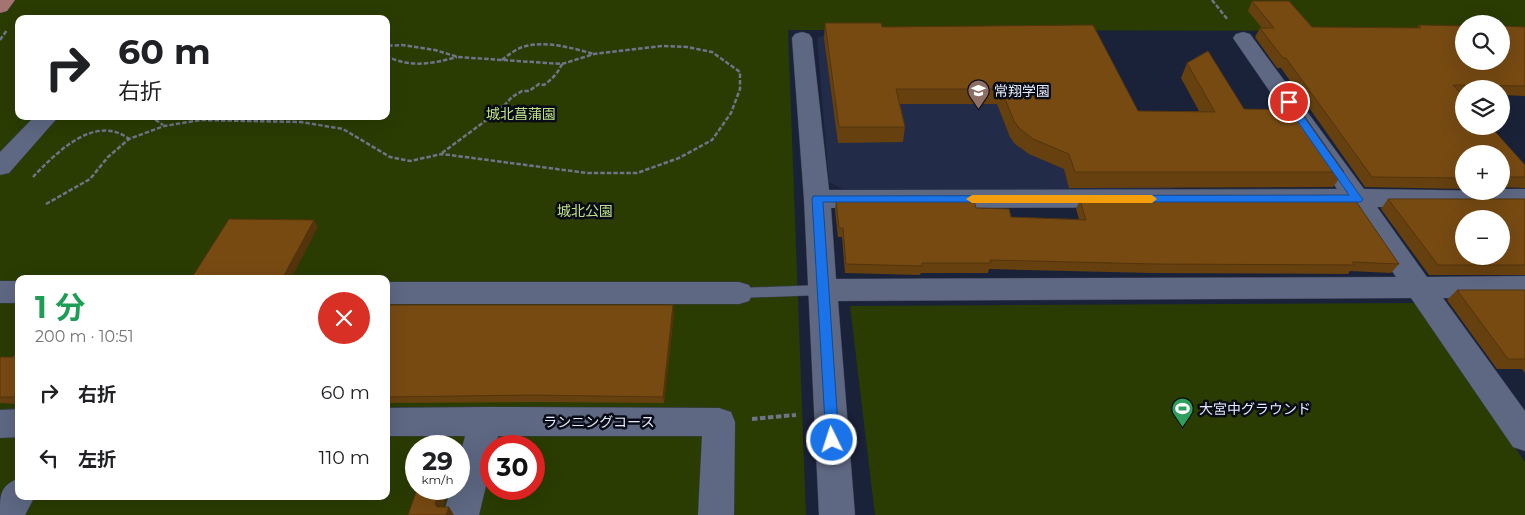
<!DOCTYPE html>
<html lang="ja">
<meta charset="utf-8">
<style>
:root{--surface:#fff;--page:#f2f2f2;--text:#202124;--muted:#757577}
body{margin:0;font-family:Montserrat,"Noto Sans JP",sans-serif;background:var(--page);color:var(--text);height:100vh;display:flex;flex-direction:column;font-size:19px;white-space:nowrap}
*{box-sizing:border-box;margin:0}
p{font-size:16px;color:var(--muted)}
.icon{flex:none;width:28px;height:28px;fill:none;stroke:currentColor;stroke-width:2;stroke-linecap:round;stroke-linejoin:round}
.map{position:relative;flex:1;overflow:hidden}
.side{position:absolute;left:15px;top:275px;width:375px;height:225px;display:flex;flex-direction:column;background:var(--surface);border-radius:10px;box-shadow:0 5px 20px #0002}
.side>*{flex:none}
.banner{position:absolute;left:15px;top:15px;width:375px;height:105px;border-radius:10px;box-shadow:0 5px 20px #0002;background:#fff;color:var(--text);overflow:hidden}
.fabs{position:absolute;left:1455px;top:15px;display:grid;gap:10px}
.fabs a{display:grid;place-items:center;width:55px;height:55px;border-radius:50%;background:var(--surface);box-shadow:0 5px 20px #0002;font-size:25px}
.speed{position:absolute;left:405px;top:435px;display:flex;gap:10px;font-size:25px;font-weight:700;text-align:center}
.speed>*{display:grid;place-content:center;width:65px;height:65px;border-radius:50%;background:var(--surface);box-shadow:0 5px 20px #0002;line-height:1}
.speed small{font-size:12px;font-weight:400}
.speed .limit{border:8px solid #d22;background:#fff;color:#111}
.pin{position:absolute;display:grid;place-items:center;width:42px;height:42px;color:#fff;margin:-21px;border:2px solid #fff;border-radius:50%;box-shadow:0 1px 5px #0007}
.me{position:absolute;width:55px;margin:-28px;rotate:356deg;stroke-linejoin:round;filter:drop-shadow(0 0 4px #0008)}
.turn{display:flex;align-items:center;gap:18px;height:105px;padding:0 20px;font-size:22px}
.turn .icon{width:65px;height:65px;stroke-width:2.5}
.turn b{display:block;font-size:35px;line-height:42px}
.round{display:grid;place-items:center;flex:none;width:52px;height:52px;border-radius:26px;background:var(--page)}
.headline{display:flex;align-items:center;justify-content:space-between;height:85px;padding:0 20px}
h1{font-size:30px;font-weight:700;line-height:38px;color:#1e9e55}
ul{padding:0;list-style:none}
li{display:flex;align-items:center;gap:15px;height:65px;padding:0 20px}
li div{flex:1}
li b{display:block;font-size:19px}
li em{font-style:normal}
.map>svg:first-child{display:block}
.built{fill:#222c49}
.green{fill:#2a3c02;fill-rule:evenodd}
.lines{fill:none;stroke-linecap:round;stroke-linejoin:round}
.lane-casing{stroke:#373c4f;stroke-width:1}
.street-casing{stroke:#373c4f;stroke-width:1}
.primary-casing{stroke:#373c4f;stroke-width:1}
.path-far1{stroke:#6e7589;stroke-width:2.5;stroke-dasharray:4.5 2;stroke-linecap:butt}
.path{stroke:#6e7589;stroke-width:4;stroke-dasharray:5.5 2.5;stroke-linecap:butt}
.lane{fill:#5e6883;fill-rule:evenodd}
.street{fill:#5e6883;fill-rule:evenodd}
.primary{fill:#a47570;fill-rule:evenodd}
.wall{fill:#66400f}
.shaded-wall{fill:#53340d}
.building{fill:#774a12;stroke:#53340d;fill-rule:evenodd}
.route{fill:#1a73e8;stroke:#114b97}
.slow{fill:#f59e0b}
.labels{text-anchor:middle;stroke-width:5;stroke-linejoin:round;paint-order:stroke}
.poi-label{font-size:14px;fill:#e4eafa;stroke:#090c16;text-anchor:start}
.park-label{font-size:14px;fill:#bee188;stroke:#090c16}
.street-label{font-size:14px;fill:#e4eafa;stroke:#090c16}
</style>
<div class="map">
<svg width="1525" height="515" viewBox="0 0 1525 515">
<rect width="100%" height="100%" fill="#1a2239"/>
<polygon class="built" points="824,35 1097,39 1172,189 843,189 829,182 817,38"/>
<g class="green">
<path d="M0,0h1525v29l-24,1v-6h-37v6l-25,1 -651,-1 18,485h-806zM19,19h367v97h-367zM19,279h367v217h-367zM416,446h43v43h-43zM491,446h43v43h-43z"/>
<polygon points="1416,303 1525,462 1525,515 875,515 850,306"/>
</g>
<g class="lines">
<defs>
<polygon id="lane" points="822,285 827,286 829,290 827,294 822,295 739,298 734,297 732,293 734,289 739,288"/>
<g id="street">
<path d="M802,32l7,2 3,4 17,152 508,-1 -104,-151 3,-4 7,-2 7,2 114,155 137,2v-2h24v18h-148l50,70 98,-1v22h-82l82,113v40l-12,-4 -102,-149 -573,3 17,214h-36l-15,-316 -12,-161 3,-4zM1349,207l47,70 -560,2 -5,-71z"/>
<polygon points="35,116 59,116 9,173 0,175 0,152"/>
<rect x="0" y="281" width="19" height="22"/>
<polygon points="386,282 739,282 749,285 753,293 749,301 739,304 386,304"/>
<polygon points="486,407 719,408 731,412 735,422 734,515 698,515 702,436 498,436 496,446 491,446 491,465 479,515 443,515 451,489 459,489 459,460 465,436 386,436 386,408"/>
<polygon points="19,409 19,437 0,438 0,410"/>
<path d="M19,478v18h16l-10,19h-25c0,-21 0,-29 19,-37z"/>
</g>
<polygon id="primary" points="0,0 15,0 7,11 0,13"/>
</defs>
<use href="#lane" class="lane-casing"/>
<use href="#street" class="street-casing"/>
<use href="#primary" class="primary-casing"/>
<g class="path-far1">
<polyline points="1212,0 1228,20"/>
<polyline points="0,40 7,30"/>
<path d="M386,56c24,12 46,8 71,1"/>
<path d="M502,60c6,-5 13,-10 20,-13 23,-7 50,1 72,7"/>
<polyline points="150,116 163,125"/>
<path d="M442,153l58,-43 12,-13 10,-6h7l10,-7 5,1c8,-6 14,-12 18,-21"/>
<path d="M33,177c23,-24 62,-64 96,-38"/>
<polyline points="46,204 90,179 108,157 129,139 164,126 201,120 301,122 343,129 390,157 410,161 442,154 587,173 637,173 679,158 712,140 731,113 740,89 740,72 712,52 687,47 662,46 594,54 562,64 458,57 435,50 402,45 386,46"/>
</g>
<polyline class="path" points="752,419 796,415"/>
<use href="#lane" class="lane"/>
<use href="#street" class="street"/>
<use href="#primary" class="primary"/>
</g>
<g class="wall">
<polygon points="1252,1 1312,27 1417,28 1419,25 1525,27 1525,96 1501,95 1501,89 1464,89 1464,95 1462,95 1525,165 1525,188 1501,187 1501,154 1464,154 1464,189 1365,187 1281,68 1277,68 1255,37 1260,28 1262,28 1248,11"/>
<polygon points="825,23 882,27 1138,111 1199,111 1181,78 1187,63 1244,109 1344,172 1333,187 1069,188 1064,169 1029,154 1015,144 1010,137 997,104 900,104 905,127 903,142 838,143 824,38"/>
<polygon points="1388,199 1525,199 1525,275 1429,275 1381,209"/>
<polygon points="1080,200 1399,264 1391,273 1350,271 1348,274 1151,273 989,269 988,273 921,273 920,275 845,273 842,237 838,237 835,210 836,201 976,208 1011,217 1079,219 1076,209"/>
<polygon points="1457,290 1525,290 1525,373 1522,369 1497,369 1447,300"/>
<polygon points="386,305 674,312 664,403 536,402 386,403"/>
<polygon points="19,350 19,404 0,403 0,357 13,357"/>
</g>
<g class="shaded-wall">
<polygon points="314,220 318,227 291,279 282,279"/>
<polygon points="673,305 674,312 664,403 663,397"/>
<polygon points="440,489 449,489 441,514 435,504"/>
<polygon points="449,507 454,515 446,515"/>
</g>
<g class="building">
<polygon points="1252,1 1289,1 1312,27 1421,28 1419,25 1464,26 1464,61 1501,61 1501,26 1525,27 1525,86 1453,85 1464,97 1464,126 1490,126 1525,165 1525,177 1510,177 1508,179 1501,179 1501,154 1464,154 1464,178 1372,177 1286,58 1283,58 1260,28 1274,28"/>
<polygon points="825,23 881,23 882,27 1093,25 1138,111 1215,112 1187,63 1208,51 1244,109 1300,110 1344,172 1075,172 1069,154 1033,139 1019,128 1014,121 1001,89 896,89 905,127 839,127"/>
<path d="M1388,199h137v66h-87zM1464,219h37v37h-37z"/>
<polygon points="1080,200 1355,200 1399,264 1352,262 1355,265 1155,264 990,260 991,263 922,263 922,266 846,264 843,228 839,228 836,201 974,201 976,208 1009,209 1011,217 1086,220"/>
<polygon points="229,219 314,220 282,279 191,279"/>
<polygon points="1457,290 1525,290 1525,359 1508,359"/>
<polygon points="386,305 673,305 663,397 533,395 386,397"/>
<polygon points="19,350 19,397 0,397 0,357 13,357"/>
<polygon points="417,489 440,489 435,504 437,507 449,507 446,515 408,515"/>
</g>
<polygon class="route" points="1285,100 1292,100 1361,197 1363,199 1361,202 823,202 839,440 837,444 832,446 828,444 826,440 812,199 813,196 1349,195 1284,102"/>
<polygon class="slow" points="972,195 1152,195 1157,199 1152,203 972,203 966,199"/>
<defs>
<symbol id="school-pin" viewBox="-11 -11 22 30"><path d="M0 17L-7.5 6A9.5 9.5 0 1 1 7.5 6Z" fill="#8d6e63" stroke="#090c16"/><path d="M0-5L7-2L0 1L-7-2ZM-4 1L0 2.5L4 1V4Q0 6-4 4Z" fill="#fff"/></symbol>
<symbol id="stadium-pin" viewBox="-11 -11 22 30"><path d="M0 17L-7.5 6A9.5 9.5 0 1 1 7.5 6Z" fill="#2e9e5b" stroke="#090c16"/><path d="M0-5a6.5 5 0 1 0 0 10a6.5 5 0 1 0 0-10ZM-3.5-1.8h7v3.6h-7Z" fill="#fff"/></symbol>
</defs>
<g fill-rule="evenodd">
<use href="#school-pin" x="966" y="78" width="25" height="34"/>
<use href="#stadium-pin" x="1170" y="396" width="25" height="34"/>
</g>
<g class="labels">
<g class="poi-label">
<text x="994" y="96">常翔学園</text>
<text x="1199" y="414">大宮中グラウンド</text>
</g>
<g class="park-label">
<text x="521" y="119">城北菖蒲園</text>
<text x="585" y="216">城北公園</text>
</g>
<g class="street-label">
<text x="599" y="427">ランニングコース</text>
</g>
</g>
</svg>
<div class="fabs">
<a><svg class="icon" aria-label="search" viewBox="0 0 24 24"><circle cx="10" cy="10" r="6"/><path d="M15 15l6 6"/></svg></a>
<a><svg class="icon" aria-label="layers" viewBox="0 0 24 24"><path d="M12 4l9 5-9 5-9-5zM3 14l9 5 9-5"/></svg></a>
<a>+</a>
<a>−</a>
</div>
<div class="speed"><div>29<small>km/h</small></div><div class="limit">30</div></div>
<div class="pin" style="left:1289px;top:102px;background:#d93025"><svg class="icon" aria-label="arrive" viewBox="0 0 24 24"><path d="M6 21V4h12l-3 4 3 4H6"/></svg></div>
<svg class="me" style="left:832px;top:440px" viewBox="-20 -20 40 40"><circle r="17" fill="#1a73e8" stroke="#fff" stroke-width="3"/><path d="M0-11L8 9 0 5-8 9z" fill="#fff"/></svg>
<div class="banner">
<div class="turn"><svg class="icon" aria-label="right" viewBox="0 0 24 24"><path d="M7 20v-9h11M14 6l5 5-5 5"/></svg><div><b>60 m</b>右折</div></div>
</div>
<section class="side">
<div class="headline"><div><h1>1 分</h1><p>200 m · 10:51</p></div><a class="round" style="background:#d93025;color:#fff"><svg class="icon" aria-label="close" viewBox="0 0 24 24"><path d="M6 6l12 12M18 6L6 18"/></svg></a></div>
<ul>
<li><svg class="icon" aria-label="right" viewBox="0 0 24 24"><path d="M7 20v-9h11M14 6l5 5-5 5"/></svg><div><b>右折</b></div><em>60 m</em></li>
<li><svg class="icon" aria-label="left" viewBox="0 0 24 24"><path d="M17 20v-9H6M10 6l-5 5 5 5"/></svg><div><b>左折</b></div><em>110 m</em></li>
</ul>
</section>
</div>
